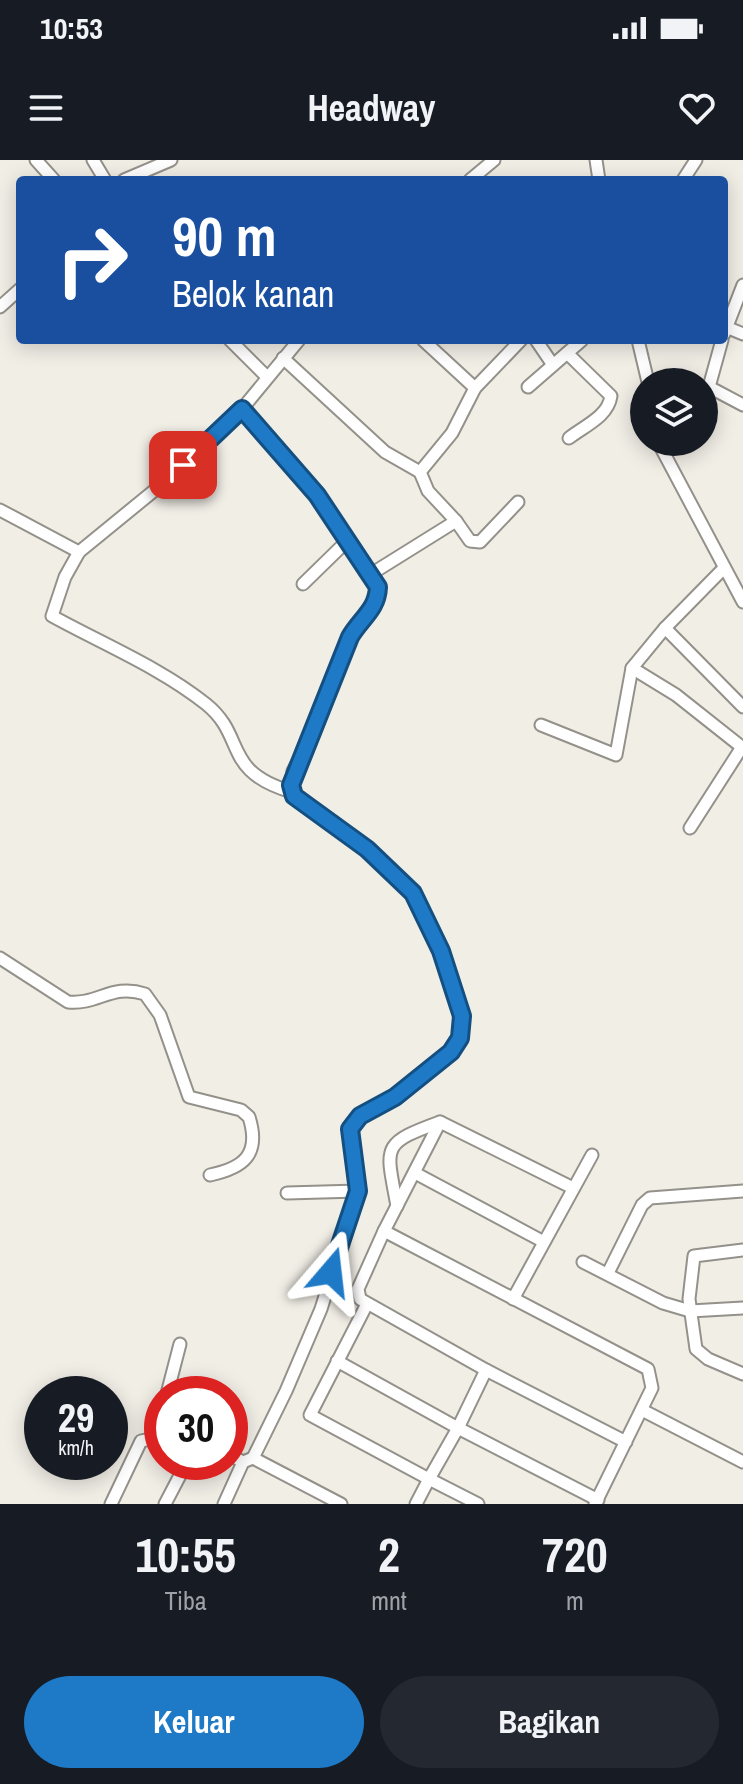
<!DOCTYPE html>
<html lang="id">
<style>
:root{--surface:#171b24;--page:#242831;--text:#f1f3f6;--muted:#9ea1a6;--accent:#1e7ac6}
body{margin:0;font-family:"Archivo Narrow",sans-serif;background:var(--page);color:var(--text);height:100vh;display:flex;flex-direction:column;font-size:30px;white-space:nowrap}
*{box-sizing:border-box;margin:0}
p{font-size:26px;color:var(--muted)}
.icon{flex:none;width:44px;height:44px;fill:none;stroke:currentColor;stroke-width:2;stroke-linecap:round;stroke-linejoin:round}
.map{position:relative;height:1344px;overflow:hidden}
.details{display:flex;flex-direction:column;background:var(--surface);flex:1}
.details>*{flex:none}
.guide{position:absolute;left:16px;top:16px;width:712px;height:168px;border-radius:8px;box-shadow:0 4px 20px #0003;background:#1a4fa0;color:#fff;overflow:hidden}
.tools{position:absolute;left:630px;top:208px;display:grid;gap:16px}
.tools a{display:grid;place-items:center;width:88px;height:88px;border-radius:50%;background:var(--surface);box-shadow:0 4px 20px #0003;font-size:40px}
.speed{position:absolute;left:24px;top:1216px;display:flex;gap:16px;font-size:40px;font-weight:700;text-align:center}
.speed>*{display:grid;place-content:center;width:104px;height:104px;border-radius:50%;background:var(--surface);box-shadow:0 4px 20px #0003;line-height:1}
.speed small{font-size:20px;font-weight:400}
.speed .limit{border:12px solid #d22;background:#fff;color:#111}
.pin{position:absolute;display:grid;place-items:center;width:68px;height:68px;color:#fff;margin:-34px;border-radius:16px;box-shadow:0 4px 12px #0006}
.me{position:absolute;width:88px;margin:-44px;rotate:17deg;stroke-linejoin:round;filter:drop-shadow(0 0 6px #0008)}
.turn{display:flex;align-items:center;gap:28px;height:168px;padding:0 24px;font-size:36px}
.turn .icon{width:104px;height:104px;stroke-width:2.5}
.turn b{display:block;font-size:56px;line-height:68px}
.eta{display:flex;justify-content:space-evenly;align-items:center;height:136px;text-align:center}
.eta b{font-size:48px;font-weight:700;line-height:56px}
.primary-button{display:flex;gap:16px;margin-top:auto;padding:16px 24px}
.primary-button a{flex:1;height:92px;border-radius:48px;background:var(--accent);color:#fff;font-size:32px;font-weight:700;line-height:92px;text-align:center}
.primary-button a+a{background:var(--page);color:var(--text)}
.status{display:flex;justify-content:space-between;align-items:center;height:56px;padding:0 40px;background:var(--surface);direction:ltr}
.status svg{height:22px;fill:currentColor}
header{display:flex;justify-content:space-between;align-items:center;height:104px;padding:0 24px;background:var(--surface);font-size:36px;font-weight:700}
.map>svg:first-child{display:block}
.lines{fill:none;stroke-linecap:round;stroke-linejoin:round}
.minor-casing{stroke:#94918a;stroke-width:15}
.minor{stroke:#fff;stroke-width:11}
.route-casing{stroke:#144f81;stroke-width:20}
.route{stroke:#1e7ac6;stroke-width:14}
</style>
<div class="status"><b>10:53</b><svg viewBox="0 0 49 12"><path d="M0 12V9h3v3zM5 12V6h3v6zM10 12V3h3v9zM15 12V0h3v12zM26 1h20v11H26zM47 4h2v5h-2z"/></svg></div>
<header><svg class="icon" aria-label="menu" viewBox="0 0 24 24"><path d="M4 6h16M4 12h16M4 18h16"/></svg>Headway<svg class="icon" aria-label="heart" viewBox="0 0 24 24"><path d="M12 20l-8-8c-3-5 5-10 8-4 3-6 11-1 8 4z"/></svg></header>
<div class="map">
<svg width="743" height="1344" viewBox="0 0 743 1344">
<rect width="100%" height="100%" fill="#f1eee6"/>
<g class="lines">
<defs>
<g id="minor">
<polyline points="36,0 54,20"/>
<polyline points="93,0 105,20"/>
<polyline points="596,0 599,20"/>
<polyline points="124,20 171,0"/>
<polyline points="470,20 494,0"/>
<polyline points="683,20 696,0"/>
<polyline points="0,147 20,129"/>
<polyline points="726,167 743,174"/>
<polyline points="724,174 743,125"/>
<polyline points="230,180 266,216"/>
<polyline points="423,180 475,228"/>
<polyline points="536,180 553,205"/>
<polyline points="638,180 648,222"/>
<polyline points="722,180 709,227 743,245"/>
<path d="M567,193l44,43c-3,21 -27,30 -42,42"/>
<polyline points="283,198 385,292 420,312"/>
<polyline points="528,227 582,180"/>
<polyline points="658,282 743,442"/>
<polyline points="0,350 79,392 161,325 242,249"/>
<polyline points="456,361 470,381 480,382 518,342"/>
<path d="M79,392l-14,25 -13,39c51,28 109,52 154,88 41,33 15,67 86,88"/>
<polyline points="723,409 665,468 743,547"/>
<polyline points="371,414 456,361 428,331 420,312 452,273 475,228 521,180"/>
<polyline points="303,424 347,381"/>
<polyline points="632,508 676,535 743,588"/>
<polyline points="541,565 616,595 632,508 665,468"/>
<polyline points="690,668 742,587"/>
<path d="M0,798l68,44c30,3 44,-19 77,-8l15,21 29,82 52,13 8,7c12,38 -6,51 -39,58"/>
<polyline points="415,1013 544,1082"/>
<polyline points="287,1033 358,1031"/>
<path d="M397,1046c-11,-60 -17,-62 43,-84l133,66"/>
<polyline points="384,1071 440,962"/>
<polyline points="743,1090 694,1096 689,1139 696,1189 708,1199 743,1214"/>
<polyline points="583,1102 663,1143 690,1151 743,1148"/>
<polyline points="608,1113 642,1045 650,1038 743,1031"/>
<polyline points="513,1139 592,995"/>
<polyline points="337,1201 458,1268 429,1319 310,1255 367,1144"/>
<polyline points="486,1210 458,1268 598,1340"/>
<polyline points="167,1234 180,1184"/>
<polyline points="642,1250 743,1302"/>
<polyline points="155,1281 162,1254"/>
<polyline points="230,1295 243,1302"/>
<path d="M253,1298l33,-67 35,-82 37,-118 -8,-62 10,-13 35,-19 56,-45 9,-14 2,-22 -21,-65 -28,-58 -46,-44 -75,-57 1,-21 22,-41 35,-93c11,-19 27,-27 28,-50l-61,-92 -75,-86 57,-69"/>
<polyline points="111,1344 141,1281 151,1279 162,1285"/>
<polyline points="165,1344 187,1302"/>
<polyline points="224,1344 243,1302 253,1298 341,1344"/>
<polyline points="416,1344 429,1319 478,1344"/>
<polyline points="595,1344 652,1228 648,1209 384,1071 358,1129 360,1139 486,1210 626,1282"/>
</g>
</defs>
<use href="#minor" class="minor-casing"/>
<use href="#minor" class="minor"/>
</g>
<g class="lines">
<defs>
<path id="route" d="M183,305l59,-56 75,86 61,92c-1,23 -17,31 -28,50l-59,148 3,11 73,53 46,44 28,58 21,65 -2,22 -9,14 -56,45 -35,19 -10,13 8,62 -27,81"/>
</defs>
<use href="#route" class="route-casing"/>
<use href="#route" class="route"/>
</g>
</svg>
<div class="tools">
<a><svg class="icon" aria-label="layers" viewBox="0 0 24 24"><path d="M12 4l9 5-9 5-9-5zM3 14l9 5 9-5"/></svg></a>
</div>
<div class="speed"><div>29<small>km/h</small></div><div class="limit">30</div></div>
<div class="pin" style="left:183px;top:305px;background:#d93025"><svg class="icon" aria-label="arrive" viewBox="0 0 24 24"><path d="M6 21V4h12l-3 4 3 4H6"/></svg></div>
<svg class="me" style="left:331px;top:1112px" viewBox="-20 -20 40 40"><path d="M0-17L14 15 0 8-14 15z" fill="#1e7ac6" stroke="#fff" stroke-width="4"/></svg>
<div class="guide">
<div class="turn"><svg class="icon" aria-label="right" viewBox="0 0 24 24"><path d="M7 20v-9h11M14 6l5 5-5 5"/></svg><div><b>90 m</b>Belok kanan</div></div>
</div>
</div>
<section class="details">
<div class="eta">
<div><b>10:55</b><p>Tiba</p></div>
<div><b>2</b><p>mnt</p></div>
<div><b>720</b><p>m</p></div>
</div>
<div class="primary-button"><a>Keluar</a><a>Bagikan</a></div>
</section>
